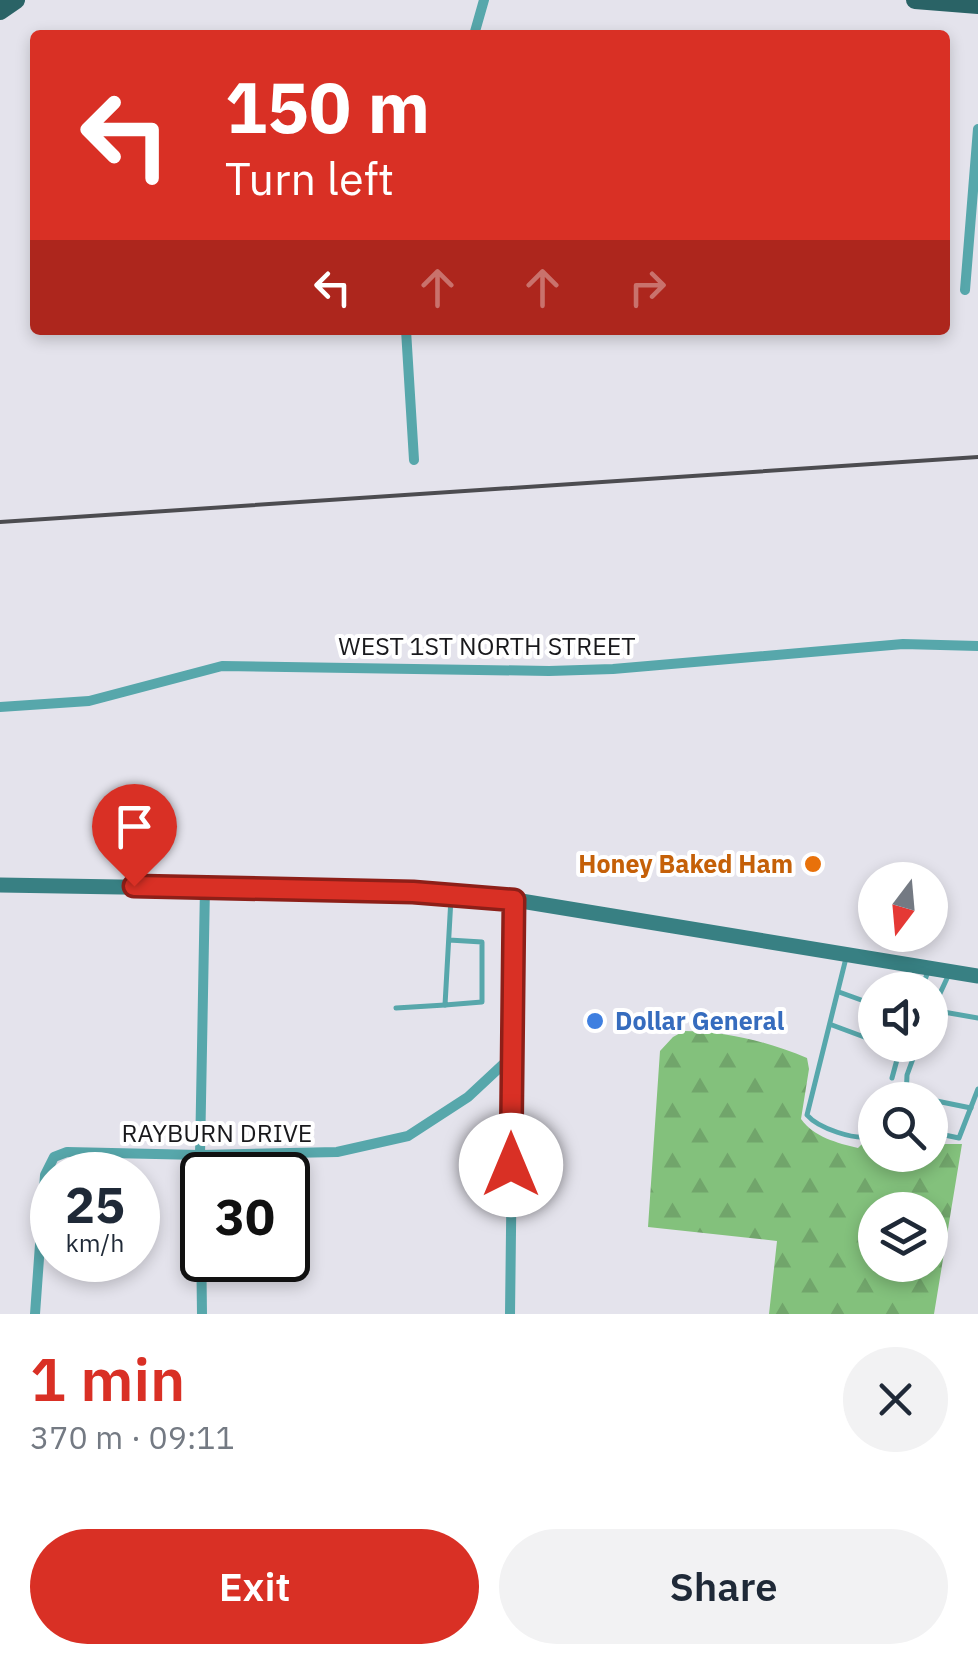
<!DOCTYPE html>
<meta charset="utf-8">
<style>
:root{--surface:#fff;--page:#f2f2f3;--text:#1f2937;--muted:#747a83;--accent:#d93025}
body{margin:0;font-family:"IBM Plex Sans",sans-serif;background:var(--page);color:var(--text);height:100vh;display:flex;flex-direction:column;font-size:38px;white-space:nowrap}
*{box-sizing:border-box;margin:0}
p{font-size:32px;color:var(--muted)}
.icon{flex:none;width:55px;height:55px;fill:none;stroke:currentColor;stroke-width:2;stroke-linecap:round;stroke-linejoin:round}
.map{position:relative;height:1314px;overflow:hidden}
.details{display:flex;flex-direction:column;background:var(--surface);flex:1}
.details>*{flex:none}
.guide{position:absolute;left:30px;top:30px;width:920px;height:305px;border-radius:10px;box-shadow:0 5px 15px #0003;background:#d93025;color:#fff;overflow:hidden}
.needle{width:65px;rotate:196deg}
.controls{position:absolute;left:858px;top:862px;display:grid;gap:20px}
.controls a{display:grid;place-items:center;width:90px;height:90px;border-radius:50%;background:var(--surface);box-shadow:0 5px 15px #0003;font-size:50px}
.speed{position:absolute;left:30px;top:1152px;display:flex;gap:20px;font-size:50px;font-weight:700;text-align:center}
.speed>*{display:grid;place-content:center;width:130px;height:130px;border-radius:50%;background:var(--surface);box-shadow:0 5px 15px #0003;line-height:1}
.speed small{font-size:25px;font-weight:400}
.speed .limit{border:5px solid #111;border-radius:15px;background:#fff;color:#111}
.pin{position:absolute;display:grid;place-items:center;width:85px;height:85px;color:#fff;margin:-102px -42px;border-radius:50% 50% 50% 0;rotate:-45deg;box-shadow:0 0 10px #0007}
.pin .icon{rotate:45deg}
.me{position:absolute;width:110px;margin:-55px;rotate:0deg;stroke-linejoin:round;filter:drop-shadow(0 0 8px #0008)}
.turn{display:flex;align-items:center;gap:35px;height:210px;padding:0 30px;font-size:45px}
.turn .icon{width:130px;height:130px;stroke-width:2.5}
.turn b{display:block;font-size:70px;line-height:85px}
.lanes{display:flex;align-items:center;height:95px;padding:0 30px;background:#0003;justify-content:center;gap:50px;direction:ltr}
.lanes .off{opacity:.35}
.round{display:grid;place-items:center;flex:none;width:105px;height:105px;border-radius:52px;background:var(--page)}
.headline{display:flex;align-items:center;justify-content:space-between;height:170px;padding:0 30px}
h1{font-size:60px;font-weight:600;line-height:75px;color:var(--accent)}
.action{display:flex;gap:20px;margin-top:auto;padding:20px 30px}
.action a{flex:1;height:115px;border-radius:60px;background:var(--accent);color:#fff;font-size:40px;font-weight:600;line-height:115px;text-align:center}
.action a+a{background:var(--page);color:var(--text)}
.map>svg:first-child{display:block}
.forest{fill:url(#forest-firs);fill-rule:evenodd}
.lines{fill:none;stroke-linecap:round;stroke-linejoin:round}
.service{stroke:#57a7ab;stroke-width:5}
.minor{stroke:#57a7ab;stroke-width:10}
.secondary{stroke:#388083;stroke-width:15}
.primary{stroke:#2a6366;stroke-width:18}
.rail{stroke:#4c4c50;stroke-width:4}
.route-casing{stroke:#8d1f18;stroke-width:25}
.route{stroke:#d93025;stroke-width:18}
.food-dot{fill:#e8710a;stroke:#fff;stroke-width:4}
.shop-dot{fill:#3f7fe0;stroke:#fff;stroke-width:4}
.labels{text-anchor:middle;stroke-width:8;stroke-linejoin:round;paint-order:stroke}
.street-label{font-size:25px;fill:#19191c;stroke:#fff}
.food-label{font-size:25px;font-weight:bold;fill:#c56008;stroke:#fff;text-anchor:end}
.shop-label{font-size:25px;font-weight:bold;fill:#366cbe;stroke:#fff;text-anchor:start}
</style>
<div class="map">
<svg width="978" height="1314" viewBox="0 0 978 1314">
<defs>
<pattern id="forest-firs" width="22" height="20" patternUnits="userSpaceOnUse" patternTransform="scale(2.5)"><rect width="22" height="20" fill="#83c17c"/><path d="M5 1l3.5 6h-7zM16 11l3.5 6h-7z" fill="#71a56b"/></pattern>
</defs>
<rect width="100%" height="100%" fill="#e4e3ec"/>
<path class="forest" d="M684,1031c41,0 85,11 123,27l2,11 -8,50c13,18 36,24 57,29l17,-17v24h55v-11h32l-28,170h-165l8,-73 -129,-14 12,-176 13,-14zM875,1210h55v55h-55z"/>
<g class="lines">
<g class="service">
<path d="M449,940l33,2v60l-37,3c2,-36 4,-71 6,-107"/>
<path d="M846,958l-39,157c11,13 48,26 65,21l3,-8"/>
<polyline points="921,990 929,969"/>
<polyline points="839,992 875,1005"/>
<polyline points="396,1008 445,1005"/>
<polyline points="932,1010 978,1018"/>
<polyline points="930,1015 949,974"/>
<polyline points="832,1025 875,1041"/>
<polyline points="886,1045 899,1050"/>
<polyline points="892,1078 901,1045"/>
<polyline points="907,1095 971,1108"/>
<polyline points="885,1100 889,1091"/>
<polyline points="906,1100 907,1075 918,1045"/>
<polyline points="930,1132 959,1138 978,1089"/>
</g>
<g class="minor">
<polyline points="474,35 484,0"/>
<polyline points="965,290 978,129"/>
<polyline points="406,330 414,460"/>
<polyline points="0,707 89,701 222,666 549,671 613,669 903,644 978,646"/>
<polyline points="35,1314 45,1175 54,1157 67,1152 200,1155 337,1152 408,1136 468,1097 511,1057"/>
<polyline points="202,1314 200,1155 205,887"/>
<polyline points="510,1314 515,900"/>
</g>
<polyline class="secondary" points="0,885 413,892 515,900 978,976"/>
<g class="primary">
<polyline points="915,0 978,5"/>
<polyline points="0,11 16,0"/>
</g>
<polyline class="rail" points="0,522 978,457"/>
</g>
<g class="lines">
<defs>
<polyline id="route" points="134,886 413,892 514,900 511,1165"/>
</defs>
<use href="#route" class="route-casing"/>
<use href="#route" class="route"/>
</g>
<circle class="food-dot" cx="813" cy="864" r="10"/>
<circle class="shop-dot" cx="595" cy="1021" r="10"/>
<g class="labels">
<g class="street-label">
<text x="487" y="655">WEST 1ST NORTH STREET</text>
<text x="217" y="1142">RAYBURN DRIVE</text>
</g>
<g class="food-label">
<text x="793" y="873">Honey Baked Ham</text>
</g>
<g class="shop-label">
<text x="615" y="1030">Dollar General</text>
</g>
</g>
</svg>
<div class="controls">
<a><svg class="needle" viewBox="-14 -14 28 28"><path d="M0-13l5 13h-10z" fill="#e53935"/><path d="M0 13l5-13h-10z" fill="#747a83"/></svg></a>
<a><svg class="icon" aria-label="sound" viewBox="0 0 24 24"><path d="M4 9h4l5-4v14l-5-4H4zM17 9q2 3 0 6"/></svg></a>
<a><svg class="icon" aria-label="search" viewBox="0 0 24 24"><circle cx="10" cy="10" r="6"/><path d="M15 15l6 6"/></svg></a>
<a><svg class="icon" aria-label="layers" viewBox="0 0 24 24"><path d="M12 4l9 5-9 5-9-5zM3 14l9 5 9-5"/></svg></a>
</div>
<div class="speed"><div>25<small>km/h</small></div><div class="limit">30</div></div>
<div class="pin" style="left:134px;top:886px;background:#d93025"><svg class="icon" aria-label="arrive" viewBox="0 0 24 24"><path d="M6 21V4h12l-3 4 3 4H6"/></svg></div>
<svg class="me" style="left:511px;top:1165px" viewBox="-20 -20 40 40"><circle r="19" fill="#fff"/><path d="M0-13L10 11 0 6-10 11z" fill="#d93025"/></svg>
<div class="guide">
<div class="turn"><svg class="icon" aria-label="left" viewBox="0 0 24 24"><path d="M17 20v-9H6M10 6l-5 5 5 5"/></svg><div><b>150 m</b>Turn left</div></div>
<div class="lanes"><svg class="icon" aria-label="left" viewBox="0 0 24 24"><path d="M17 20v-9H6M10 6l-5 5 5 5"/></svg><svg class="icon off" aria-label="ahead" viewBox="0 0 24 24"><path d="M12 20V5M6 11l6-6 6 6"/></svg><svg class="icon off" aria-label="ahead" viewBox="0 0 24 24"><path d="M12 20V5M6 11l6-6 6 6"/></svg><svg class="icon off" aria-label="right" viewBox="0 0 24 24"><path d="M7 20v-9h11M14 6l5 5-5 5"/></svg></div>
</div>
</div>
<section class="details">
<div class="headline"><div><h1>1 min</h1><p>370 m · 09:11</p></div><a class="round"><svg class="icon" aria-label="close" viewBox="0 0 24 24"><path d="M6 6l12 12M18 6L6 18"/></svg></a></div>
<div class="action"><a>Exit</a><a>Share</a></div>
</section>
